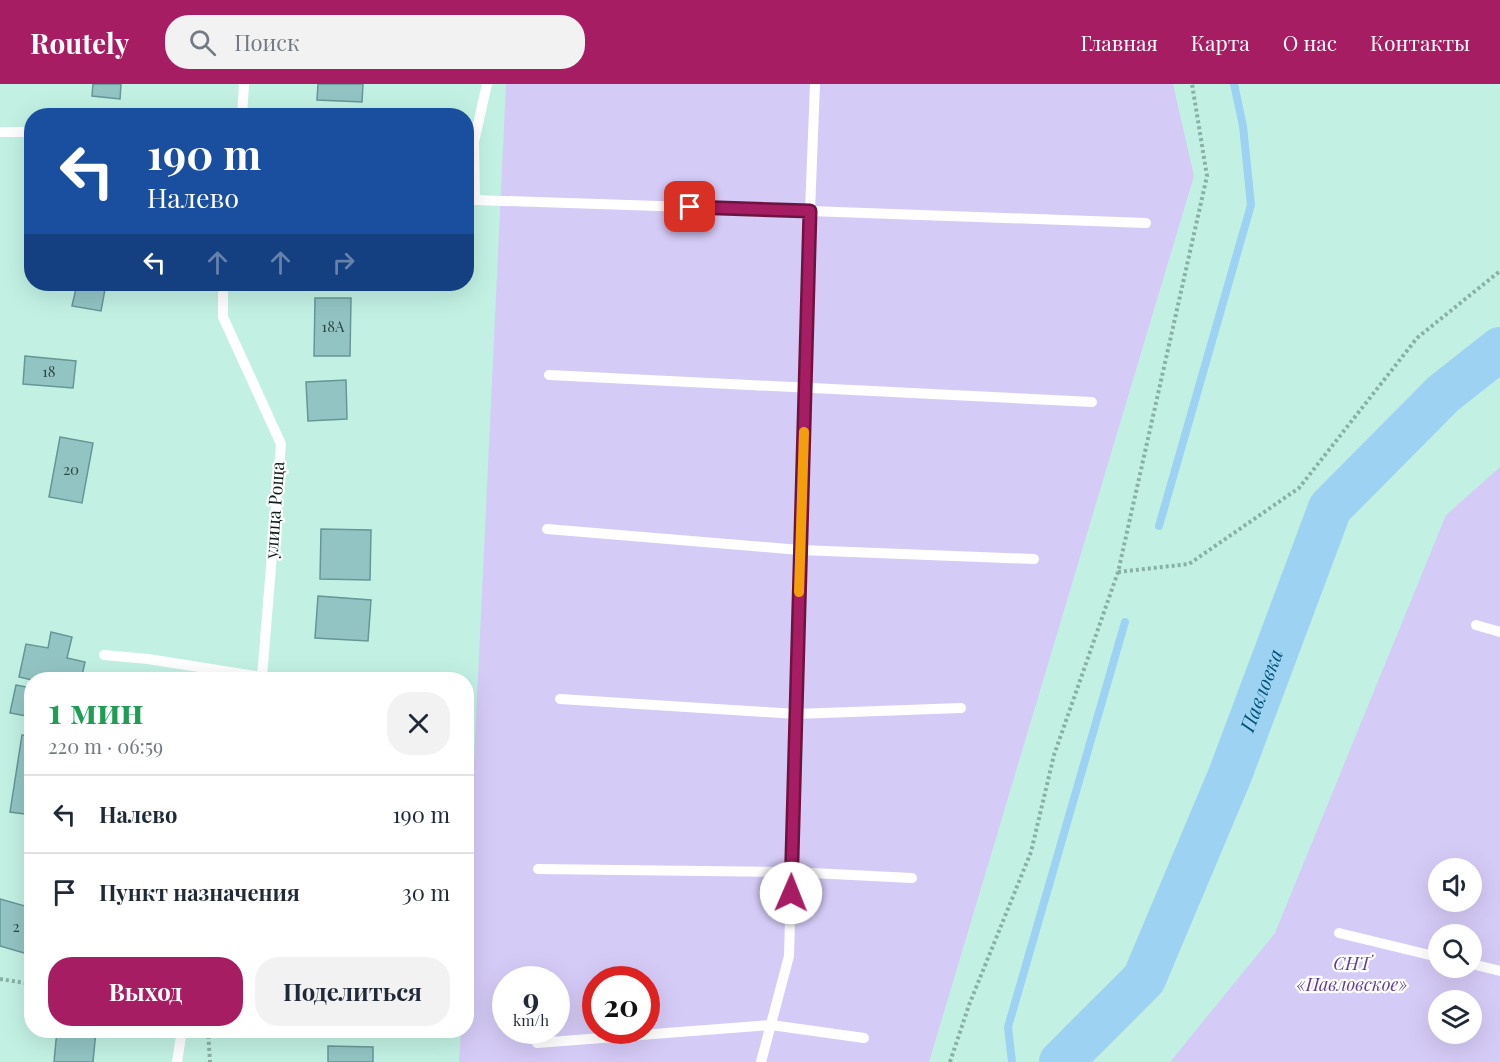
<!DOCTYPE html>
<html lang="ru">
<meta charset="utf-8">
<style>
:root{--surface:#fff;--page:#f2f2f3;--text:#1f2937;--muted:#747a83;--line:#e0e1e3;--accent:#a71d63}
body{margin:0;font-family:"Playfair Display",serif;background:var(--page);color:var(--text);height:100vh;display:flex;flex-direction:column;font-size:22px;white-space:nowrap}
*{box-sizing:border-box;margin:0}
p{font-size:20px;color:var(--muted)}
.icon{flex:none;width:33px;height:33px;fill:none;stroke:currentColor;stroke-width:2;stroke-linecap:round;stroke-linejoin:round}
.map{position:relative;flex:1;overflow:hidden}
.details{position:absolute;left:24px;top:588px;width:450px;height:366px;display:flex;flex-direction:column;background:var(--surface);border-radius:24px;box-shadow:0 6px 24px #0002}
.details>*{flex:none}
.banner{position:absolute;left:24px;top:24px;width:450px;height:183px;border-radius:24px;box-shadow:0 6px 24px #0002;background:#1a4fa0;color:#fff;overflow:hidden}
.tools{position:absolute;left:1428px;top:774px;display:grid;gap:12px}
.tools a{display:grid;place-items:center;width:54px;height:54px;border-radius:50%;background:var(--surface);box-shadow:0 6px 24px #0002;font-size:30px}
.speed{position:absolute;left:492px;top:882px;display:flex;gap:12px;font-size:30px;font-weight:700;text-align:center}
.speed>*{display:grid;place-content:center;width:78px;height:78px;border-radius:50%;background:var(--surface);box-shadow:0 6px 24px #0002;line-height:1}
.speed small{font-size:15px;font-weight:400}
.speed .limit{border:9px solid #d22;background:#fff;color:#111}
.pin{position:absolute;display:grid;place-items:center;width:51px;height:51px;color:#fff;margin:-26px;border-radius:12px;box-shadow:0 3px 9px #0006}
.me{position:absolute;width:66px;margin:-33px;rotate:1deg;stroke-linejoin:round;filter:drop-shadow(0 0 4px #0008)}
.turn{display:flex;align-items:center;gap:21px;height:126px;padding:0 24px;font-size:27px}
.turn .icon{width:78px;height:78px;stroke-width:2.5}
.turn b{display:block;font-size:42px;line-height:51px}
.lanes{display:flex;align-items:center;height:57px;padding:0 24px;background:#0003;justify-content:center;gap:30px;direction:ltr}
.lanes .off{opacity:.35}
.round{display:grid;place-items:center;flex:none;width:63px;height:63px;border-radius:24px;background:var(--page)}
.overview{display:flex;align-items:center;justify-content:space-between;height:102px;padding:0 24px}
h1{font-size:36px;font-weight:700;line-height:45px;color:#1e9e55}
.primary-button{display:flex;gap:12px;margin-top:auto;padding:12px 24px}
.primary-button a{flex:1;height:69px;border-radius:24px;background:var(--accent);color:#fff;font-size:24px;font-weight:700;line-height:69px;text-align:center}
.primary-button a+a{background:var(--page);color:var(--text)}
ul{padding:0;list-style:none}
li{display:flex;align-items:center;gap:18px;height:78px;padding:0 24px;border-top:2px solid var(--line)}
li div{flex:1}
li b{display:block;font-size:22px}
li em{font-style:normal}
header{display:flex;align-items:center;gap:36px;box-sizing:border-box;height:84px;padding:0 30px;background:var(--accent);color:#fff}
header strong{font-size:28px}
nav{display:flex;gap:33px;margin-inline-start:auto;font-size:21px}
.search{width:420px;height:54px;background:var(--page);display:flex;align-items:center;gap:15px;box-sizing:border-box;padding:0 21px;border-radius:24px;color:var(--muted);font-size:22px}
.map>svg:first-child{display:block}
.green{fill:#d5cbf7;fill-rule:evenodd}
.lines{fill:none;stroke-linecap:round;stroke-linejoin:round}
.stream{stroke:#9dd2f3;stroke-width:8}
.river{stroke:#9dd2f3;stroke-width:44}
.building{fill:#93c4c4;stroke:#669696;stroke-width:1.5}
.path{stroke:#8ab0a5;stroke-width:4;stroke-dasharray:3 3;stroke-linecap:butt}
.lane{stroke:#fff;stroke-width:10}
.route-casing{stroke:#6d1340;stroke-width:15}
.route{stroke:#a71d63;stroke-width:10}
.slow{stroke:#f59e0b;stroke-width:10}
.labels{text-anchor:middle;stroke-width:4.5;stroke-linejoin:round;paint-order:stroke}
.number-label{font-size:15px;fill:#2d4743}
.street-label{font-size:18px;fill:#0b1d18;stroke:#fff}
.park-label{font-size:18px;font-style:italic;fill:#5f3d9e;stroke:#fff}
.water-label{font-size:20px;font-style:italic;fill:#015477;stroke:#fff}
</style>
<header>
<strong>Routely</strong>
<div class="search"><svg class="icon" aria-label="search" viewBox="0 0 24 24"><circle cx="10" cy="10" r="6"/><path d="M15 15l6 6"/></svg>Поиск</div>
<nav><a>Главная</a><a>Карта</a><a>О нас</a><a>Контакты</a></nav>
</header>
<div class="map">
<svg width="1500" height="978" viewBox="0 0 1500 978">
<rect width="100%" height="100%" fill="#c2f1e4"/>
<g class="green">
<path d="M506,0h667l21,92 -265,886h-470l2,-31 5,-1 1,-120zM506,896h50v50h-50zM596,896h50v50h-50z"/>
<path d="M1500,383v595h-330l105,-129 171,-418zM1438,784h34v34h-34zM1438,850h34v34h-34zM1438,916h34v34h-34z"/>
</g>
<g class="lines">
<g class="stream">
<polyline points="1159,442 1251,121 1243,42 1234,0"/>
<polyline points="1012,978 1008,943 1125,538"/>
</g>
<path class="river" id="s1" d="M1061,978l83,-83 86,-204 100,-267 113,-114 57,-45"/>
</g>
<g class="building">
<polygon points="93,0 121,0 120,15 92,12"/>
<polygon points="318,0 363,0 362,18 317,16"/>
<polygon points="77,200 106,200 101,227 72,222"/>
<polygon points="315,214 351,214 350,272 314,272"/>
<polygon points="25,272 76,277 73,304 23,300"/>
<polygon points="346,296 347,335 308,337 306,298"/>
<polygon points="60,353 93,359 82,419 49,413"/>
<polygon points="321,445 371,446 370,496 320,495"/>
<polygon points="318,512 371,516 368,557 315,554"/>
<polygon points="51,548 72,553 67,574 85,578 81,596 32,596 19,593 26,560 48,564"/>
<polygon points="16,601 32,604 32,633 10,629"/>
<polygon points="22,651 32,652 32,731 10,728"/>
<polygon points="0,815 32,824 31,871 0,862"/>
<polygon points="57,946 96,946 93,978 54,978"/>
<polygon points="328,962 373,963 373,978 328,978"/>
</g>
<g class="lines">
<g class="path">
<polyline points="1118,488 1189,480 1299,404 1417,254 1500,187"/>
<polyline points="0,895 32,900"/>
<polyline points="208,946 210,978"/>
<polyline points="950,978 969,921 1031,768 1054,671 1118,488 1207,92 1192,0"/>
</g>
<g class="lane">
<polyline points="815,0 810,127 1146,139"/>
<polyline points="242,32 244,0"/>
<polyline points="0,48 32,48"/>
<polyline points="466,116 475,116 474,58 487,0"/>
<polyline points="475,116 810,127 789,872 761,978"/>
<polyline points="223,200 223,233 281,360 262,593"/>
<polyline points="549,291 1092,318"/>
<polyline points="547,445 800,466 1034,475"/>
<polyline points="1476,541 1500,548"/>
<polyline points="104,571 148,575 262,593 262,596"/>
<polyline points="560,615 796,630 961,624"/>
<polyline points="538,785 792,788 912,794"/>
<polyline points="1339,849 1438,873"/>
<polyline points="1472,880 1500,887"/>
<polyline points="537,959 771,941 864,954"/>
<polyline points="177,978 182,946"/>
</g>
</g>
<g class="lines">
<defs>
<polyline id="route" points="690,123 810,127 791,809"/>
</defs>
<use href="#route" class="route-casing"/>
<use href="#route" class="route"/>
<polyline class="slow" points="799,508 804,348"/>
</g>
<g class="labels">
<g class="number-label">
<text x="333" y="248">18А</text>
<text x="49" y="293">18</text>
<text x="71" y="391">20</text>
<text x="16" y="848">2</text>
</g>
<g class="street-label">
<text transform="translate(275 426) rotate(-86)" y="6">улица Роща</text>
</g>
<g class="park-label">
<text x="1352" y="886">СНТ<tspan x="1352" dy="21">«Павловское»</tspan></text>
</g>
<g class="water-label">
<text dy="7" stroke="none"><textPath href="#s1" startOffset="429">Павловка</textPath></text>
</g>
</g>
</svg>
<div class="tools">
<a><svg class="icon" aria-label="sound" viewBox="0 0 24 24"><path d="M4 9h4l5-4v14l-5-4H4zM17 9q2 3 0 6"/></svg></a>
<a><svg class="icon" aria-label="search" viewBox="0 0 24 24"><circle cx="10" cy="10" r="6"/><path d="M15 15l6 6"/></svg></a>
<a><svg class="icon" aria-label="layers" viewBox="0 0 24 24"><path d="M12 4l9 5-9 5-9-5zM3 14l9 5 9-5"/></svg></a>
</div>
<div class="speed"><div>9<small>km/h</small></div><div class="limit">20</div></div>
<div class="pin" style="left:690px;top:123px;background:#d93025"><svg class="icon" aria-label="arrive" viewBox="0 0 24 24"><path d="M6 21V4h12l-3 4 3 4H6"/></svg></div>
<svg class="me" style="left:791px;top:809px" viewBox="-20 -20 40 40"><circle r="19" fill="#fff"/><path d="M0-13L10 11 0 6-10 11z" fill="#a71d63"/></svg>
<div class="banner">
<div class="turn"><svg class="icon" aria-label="left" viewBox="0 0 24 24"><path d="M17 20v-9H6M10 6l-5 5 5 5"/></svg><div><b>190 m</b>Налево</div></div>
<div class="lanes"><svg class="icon" aria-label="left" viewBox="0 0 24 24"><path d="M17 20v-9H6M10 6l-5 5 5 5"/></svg><svg class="icon off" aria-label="ahead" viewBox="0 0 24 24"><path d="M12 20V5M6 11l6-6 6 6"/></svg><svg class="icon off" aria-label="ahead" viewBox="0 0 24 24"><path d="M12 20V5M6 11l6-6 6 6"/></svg><svg class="icon off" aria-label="right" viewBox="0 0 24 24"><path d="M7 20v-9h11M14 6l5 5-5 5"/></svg></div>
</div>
<section class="details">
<div class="overview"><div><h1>1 мин</h1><p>220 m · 06:59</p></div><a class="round"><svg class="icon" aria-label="close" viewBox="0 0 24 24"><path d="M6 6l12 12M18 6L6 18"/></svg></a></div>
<ul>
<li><svg class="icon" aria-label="left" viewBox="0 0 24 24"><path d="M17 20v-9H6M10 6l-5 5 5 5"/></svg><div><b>Налево</b></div><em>190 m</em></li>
<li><svg class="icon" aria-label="arrive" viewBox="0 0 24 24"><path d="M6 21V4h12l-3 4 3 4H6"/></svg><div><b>Пункт назначения</b></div><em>30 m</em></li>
</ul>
<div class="primary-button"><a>Выход</a><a>Поделиться</a></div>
</section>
</div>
